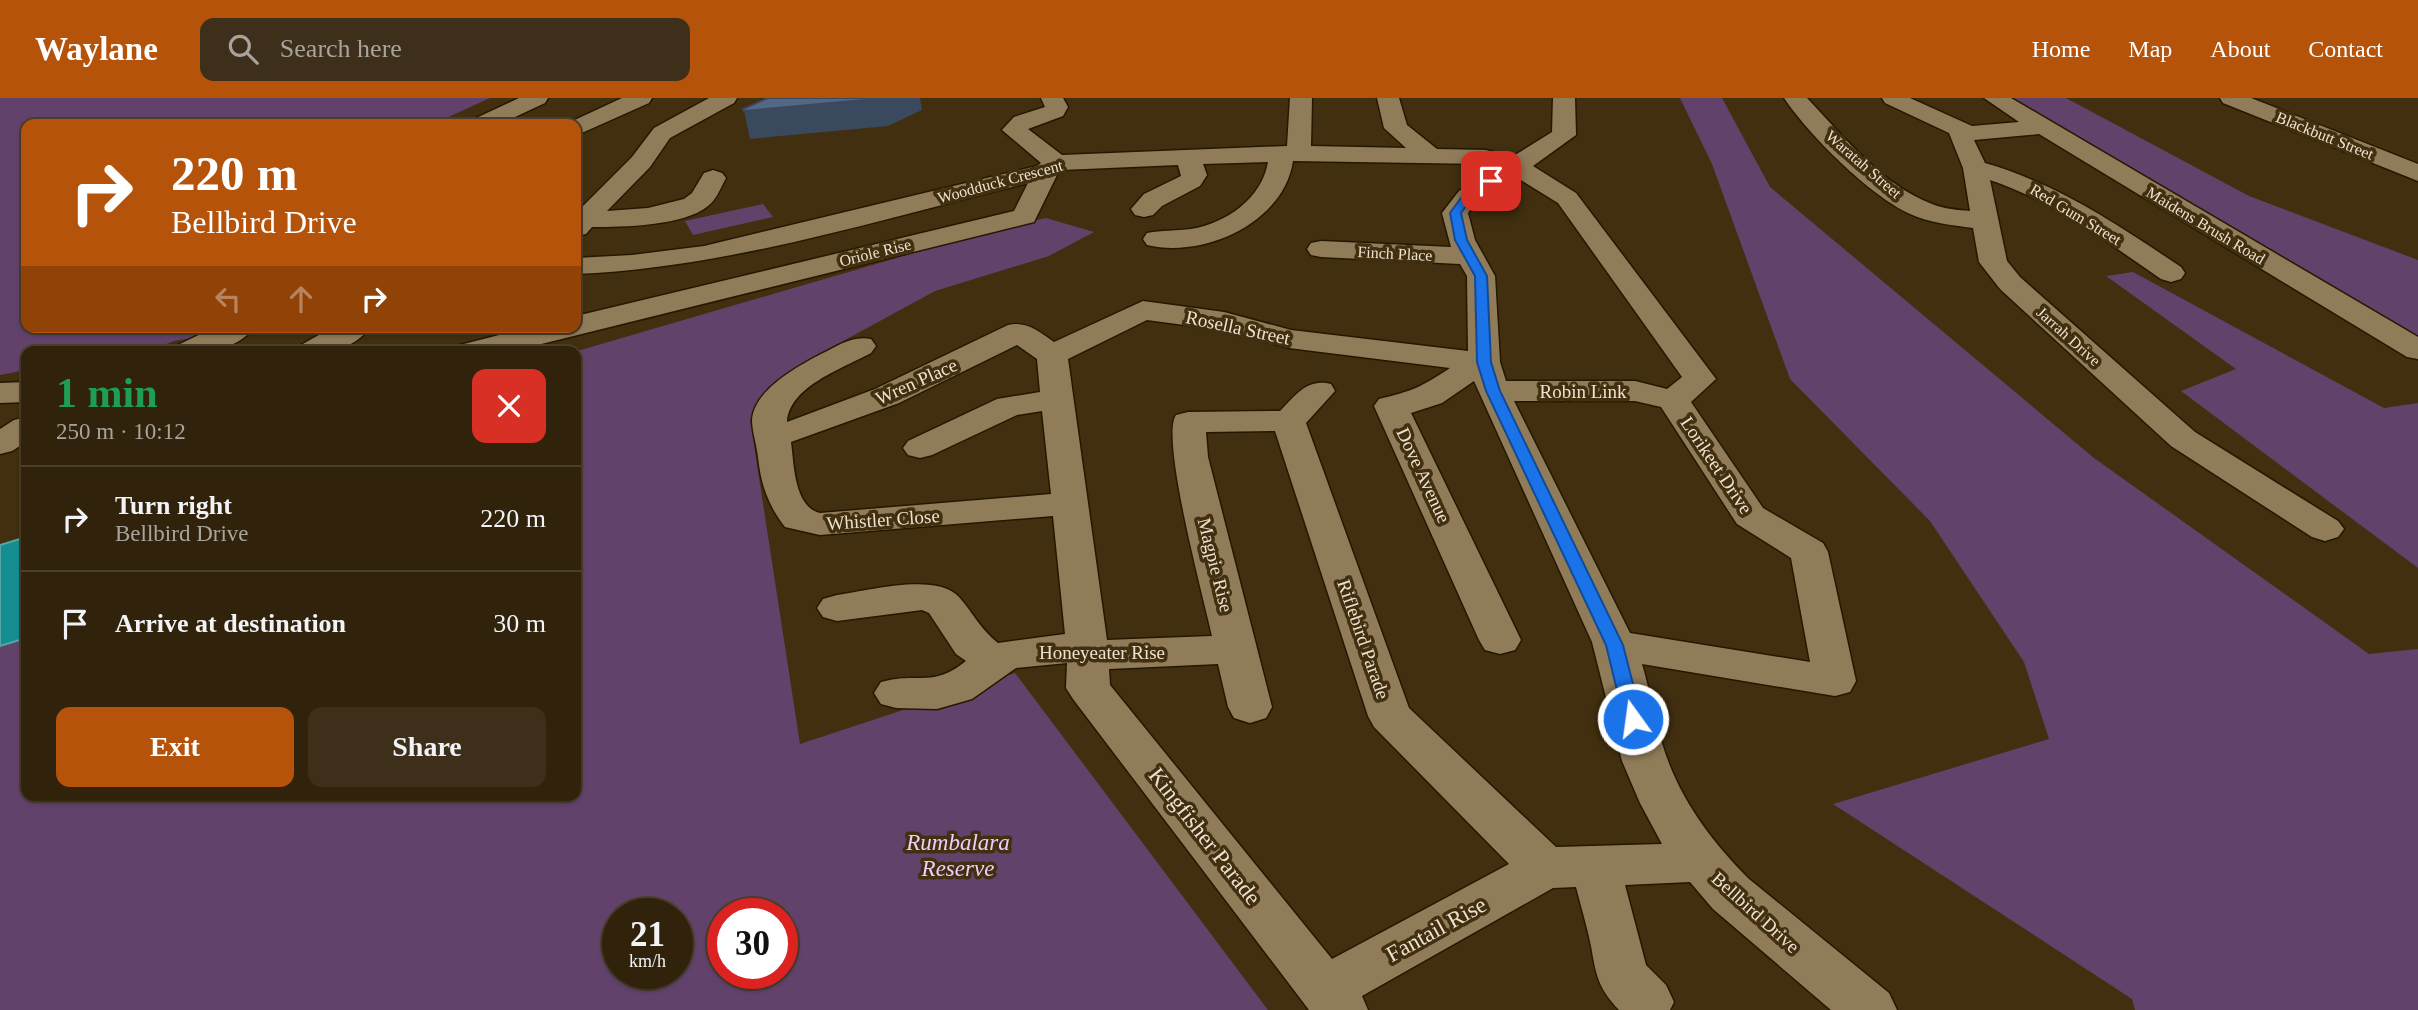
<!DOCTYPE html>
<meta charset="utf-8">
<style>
:root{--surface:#31230b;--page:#3d2f19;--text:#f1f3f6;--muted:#a8a49d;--line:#4c402c;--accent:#b45309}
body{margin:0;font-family:"Times New Roman",serif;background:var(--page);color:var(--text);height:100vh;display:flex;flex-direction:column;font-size:26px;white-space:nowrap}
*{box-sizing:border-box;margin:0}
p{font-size:23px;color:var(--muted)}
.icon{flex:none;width:38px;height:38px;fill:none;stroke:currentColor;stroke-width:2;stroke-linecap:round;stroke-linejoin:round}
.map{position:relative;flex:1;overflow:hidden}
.side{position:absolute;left:21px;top:248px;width:560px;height:455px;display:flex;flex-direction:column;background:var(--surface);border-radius:14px;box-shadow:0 2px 5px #0004,0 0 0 2px var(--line)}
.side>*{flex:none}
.guide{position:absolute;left:21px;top:21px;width:560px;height:214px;border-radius:14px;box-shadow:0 2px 5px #0004,0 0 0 2px var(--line);background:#b45309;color:#fff;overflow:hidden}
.speed{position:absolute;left:602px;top:800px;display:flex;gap:14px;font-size:35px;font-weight:700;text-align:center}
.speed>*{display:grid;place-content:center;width:91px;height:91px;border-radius:50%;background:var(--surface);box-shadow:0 2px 5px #0004,0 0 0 2px var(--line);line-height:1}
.speed small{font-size:18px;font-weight:400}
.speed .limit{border:10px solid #d22;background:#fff;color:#111}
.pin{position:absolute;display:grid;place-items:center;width:60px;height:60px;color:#fff;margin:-30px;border-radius:14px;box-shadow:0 4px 10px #0006}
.me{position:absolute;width:77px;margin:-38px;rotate:346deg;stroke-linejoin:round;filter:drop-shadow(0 0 5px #0008)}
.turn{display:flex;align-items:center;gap:24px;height:147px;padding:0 35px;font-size:32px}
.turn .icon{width:91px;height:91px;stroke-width:2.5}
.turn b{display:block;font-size:49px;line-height:60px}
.lanes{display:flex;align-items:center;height:66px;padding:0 35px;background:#0003;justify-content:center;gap:35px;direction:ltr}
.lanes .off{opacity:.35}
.round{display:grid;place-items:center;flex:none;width:74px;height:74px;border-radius:14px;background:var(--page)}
.head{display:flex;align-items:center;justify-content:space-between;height:119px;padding:0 35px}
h1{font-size:42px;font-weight:800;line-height:52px;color:#1e9e55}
.cta{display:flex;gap:14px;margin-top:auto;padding:14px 35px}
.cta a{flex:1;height:80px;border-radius:14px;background:var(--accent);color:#fff;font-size:28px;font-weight:800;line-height:80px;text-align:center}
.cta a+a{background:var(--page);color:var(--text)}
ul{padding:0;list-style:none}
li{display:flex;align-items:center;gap:21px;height:105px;padding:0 35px;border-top:2px solid var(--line)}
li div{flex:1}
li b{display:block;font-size:26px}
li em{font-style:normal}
header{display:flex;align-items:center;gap:42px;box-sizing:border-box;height:98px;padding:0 35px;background:var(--accent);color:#fff}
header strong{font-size:33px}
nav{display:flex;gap:38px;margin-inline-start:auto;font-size:24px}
.search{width:490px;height:63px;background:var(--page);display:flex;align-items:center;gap:18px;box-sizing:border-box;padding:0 24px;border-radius:14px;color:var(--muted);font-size:26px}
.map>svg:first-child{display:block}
.green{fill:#62426b;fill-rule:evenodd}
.water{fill:#158e92;stroke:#56a7a4;stroke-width:2}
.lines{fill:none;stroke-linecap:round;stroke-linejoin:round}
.minor-casing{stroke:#251801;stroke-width:3}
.minor{fill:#917c5a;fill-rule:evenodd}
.shaded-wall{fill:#3b495e}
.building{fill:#546886;stroke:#3b495e;stroke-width:2}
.route{fill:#1a73e8;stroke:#114b97;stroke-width:2}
.labels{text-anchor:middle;stroke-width:7;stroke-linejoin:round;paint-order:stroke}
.far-street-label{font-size:16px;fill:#ede1cf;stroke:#412f0f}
.street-label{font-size:19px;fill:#ede1cf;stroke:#412f0f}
.near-street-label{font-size:23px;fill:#ede1cf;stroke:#412f0f}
.near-park-label{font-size:23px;font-style:italic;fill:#f1ccfc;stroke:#412f0f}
</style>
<header>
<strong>Waylane</strong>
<div class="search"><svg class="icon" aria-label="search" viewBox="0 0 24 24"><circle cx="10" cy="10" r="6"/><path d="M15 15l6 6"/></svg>Search here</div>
<nav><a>Home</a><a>Map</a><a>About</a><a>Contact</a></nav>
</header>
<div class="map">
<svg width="2418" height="912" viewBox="0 0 2418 912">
<rect width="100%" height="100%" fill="#412f0f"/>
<g class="green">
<polygon points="0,0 490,0 433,26 26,26 26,229 218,229 204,238 174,243 146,254 26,254 26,272 0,277"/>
<polygon points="1680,0 1722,0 1770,89 2094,360 2369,556 2418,551 2418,912 2135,912 2132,901 1833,706 2049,641 2024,564 1930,423 1790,281 1712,66"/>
<polygon points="1996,0 2066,0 2249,98 2418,162 2418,257"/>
<polygon points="763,106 773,119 693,137 685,123"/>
<path d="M1046,120l48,14 -45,24 -114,35 -101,55 -84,73 50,325 215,-71 253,337h-1268v-372l26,-13v171h550l-2,-444 422,-123zM618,816h59v59h-59zM723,816h59v59h-59z"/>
<polygon points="2133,174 2384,310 2418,305 2418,470 2181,293 2236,271 2106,178"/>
</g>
<polygon class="water" points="26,439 26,540 0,548 0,447"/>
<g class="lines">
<defs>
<g id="minor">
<polygon points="519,0 548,0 545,5 500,26 470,26 474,21"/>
<polygon points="622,0 652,0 649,5 584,34 576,36 576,26 566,26"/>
<path d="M709,0h28l-3,5 -64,35 -20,29 -43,44 41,-3 36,-9 8,-6 12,-20 9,-3 9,3 4,5c-5,9 -9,21 -18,28 -24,20 -85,21 -116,21l-6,7 -10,2v-23l56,-56 22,-29z"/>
<path d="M1041,0h22l5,9 -5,9 -35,13 34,26 225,-9 3,-48h22l-1,48 95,2 -22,-20 -7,-30h22l8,27 30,24 49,1 26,7 40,-25 1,-34h22l1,37 -43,31 43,27 140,186 -25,23 72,106 60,35 5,9 28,129 -6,11 -15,4 -193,-32c8,26 11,53 20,79 16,54 48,97 87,136l140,114 8,17h-66l-118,-101 -23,-27 -65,3 21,80 20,20 8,17 -4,8h-51c-21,-22 -23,-35 -28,-64 -4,-20 -10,-39 -15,-59l-23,1 -191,108 6,14h-59l-236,-311 -7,-11 1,-25 -51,5 -44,31 -35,10 -41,-1 -15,-4 -7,-11 7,-11c37,-11 50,7 85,-21l-10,-7 -27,-41 -7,-3 -85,11 -14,-4 -6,-9 6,-9 14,-4c31,-4 99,-23 122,2 14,16 22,33 39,46l67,-9 -12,-118 -233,19 -35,-8c-17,-22 -24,-42 -27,-70 -1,-11 -6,-26 -6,-37 2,-30 46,-54 69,-66 17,-8 31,-19 50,-15l5,7 -5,7c-27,15 -82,33 -84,69l88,-33 133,-64c19,-4 30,6 46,17l89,-41 81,11 67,18 177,21 -1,-75 -7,-12 -139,-7 -10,-2 -4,-6 4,-6 10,-2 130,6 -9,-34 17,-22 36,-23 -11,-4 -191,-3c-9,61 -88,98 -146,84l-4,-6 4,-6c15,-3 29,-2 44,-4 36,-6 71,-31 77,-67l-65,2 4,11 -7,11 -38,20 -9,9 -9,2 -9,-2 -4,-6 13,-15 37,-18 -3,-11 -116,5 -5,5 -23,47 -525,130h-54l5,-7 71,-18h45v-11l438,-105 14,-28c-147,36 -301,85 -452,91v-16l56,-3 72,-9 333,-80 4,-3 -39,-33 12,-13 31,-10zM1516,79l42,26 124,174 -15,12 -32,-8h-129l-6,-19 -5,-86 -20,-36 -7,-27 9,-12zM1147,222l75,10 67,18 161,20c-29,19 -37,23 -71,31l-5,7 105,234 6,10 15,4 15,-4 6,-10 -110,-227 31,-10 32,-22 118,261 30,119 18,42 22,41 -106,3 -147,-139 -103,-285 29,-32 -4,-7c-24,-6 -35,11 -51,27l-92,1 -12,3c-16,23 28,184 36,221l-105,4 -39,-281zM1017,247l20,14 3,33 -43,7 -89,42 -5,7 5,7 12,3 12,-3 85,-40 25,-4 9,83 -231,19c-26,-6 -26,-49 -29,-71l108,-39zM1514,303h121l26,6 76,117 54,34 19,104 -180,-29zM1275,333l93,285 6,11 135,137 -177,95 -222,-274 -1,-16 109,-5 10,43 6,11 16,5 16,-5 6,-11 -64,-250 -2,-25z"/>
<path d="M1784,0h23c36,38 75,87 125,106 12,5 26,6 38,7l-7,-43 -14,-35 -64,-30 -3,-5h28l62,28 47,-4 -35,-24h27l407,239v22l-11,-2 -368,-223 -65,6 11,23c73,21 133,62 196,104l4,6 -4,6 -10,3 -10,-3c-54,-37 -108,-78 -171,-99l17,81 13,16 175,155 143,89 6,8 -6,8 -13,4 -13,-4 -141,-91 -171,-157 -21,-27 -6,-34c-21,-3 -44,-5 -63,-14 -41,-19 -101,-79 -126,-116z"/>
<polygon points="2220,0 2251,0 2418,66 2418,83 2223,5"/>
<path d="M215,229h39c-17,25 -53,25 -81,25l5,-7z"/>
<path d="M333,229h37c-17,25 -47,25 -74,25l5,-7z"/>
<polygon points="26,284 26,304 0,305 0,285"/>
<polygon points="26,319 26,344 12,353 0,356 0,331 14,322"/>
</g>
</defs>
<use href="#minor" class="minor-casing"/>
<use href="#minor" class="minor"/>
</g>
<polygon class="shaded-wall" points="886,0 920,0 922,12 888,28 750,41 744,13"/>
<polygon class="building" points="768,0 886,0 744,13 743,11"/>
<polygon class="route" points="1487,81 1496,83 1472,100 1461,115 1467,142 1487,178 1491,264 1500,293 1623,547 1642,621 1640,626 1627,626 1624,621 1606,547 1486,293 1477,264 1475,178 1455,142 1450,115 1464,96"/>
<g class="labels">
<g class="far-street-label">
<text transform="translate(2325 37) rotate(22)" y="6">Blackbutt Street</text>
<text transform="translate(1864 66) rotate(41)" y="6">Waratah Street</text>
<text transform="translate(1000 83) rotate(-15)" y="6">Woodduck Crescent</text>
<text transform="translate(2076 116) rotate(31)" y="6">Red Gum Street</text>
<text transform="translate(2206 127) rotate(31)" y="6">Maidens Brush Road</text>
<text transform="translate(875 154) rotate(-14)" y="6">Oriole Rise</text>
<text transform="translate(1395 155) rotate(3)" y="6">Finch Place</text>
<text transform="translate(2069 238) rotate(42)" y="6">Jarrah Drive</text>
</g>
<g class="street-label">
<text transform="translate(1238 229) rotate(12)" y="7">Rosella Street</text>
<text transform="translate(916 283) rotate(-24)" y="7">Wren Place</text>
<text x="1583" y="300">Robin Link</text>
<text transform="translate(1717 367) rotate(56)" y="7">Lorikeet Drive</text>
<text transform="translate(1424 377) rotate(65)" y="7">Dove Avenue</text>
<text transform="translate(883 421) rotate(-4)" y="7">Whistler Close</text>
<text transform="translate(1216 467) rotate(76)" y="7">Magpie Rise</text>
<text transform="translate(1364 541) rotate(71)" y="7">Riflebird Parade</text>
<text x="1102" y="561">Honeyeater Rise</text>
<text transform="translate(1756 814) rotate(42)" y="7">Bellbird Drive</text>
</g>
<g class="near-street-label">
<text transform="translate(1205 738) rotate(52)" y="8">Kingfisher Parade</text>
<text transform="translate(1436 831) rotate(-29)" y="8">Fantail Rise</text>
</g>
<g class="near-park-label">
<text x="958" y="752">Rumbalara<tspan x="958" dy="26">Reserve</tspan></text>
</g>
</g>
</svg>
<div class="speed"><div>21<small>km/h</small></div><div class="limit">30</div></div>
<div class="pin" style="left:1491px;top:83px;background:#d93025"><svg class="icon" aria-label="arrive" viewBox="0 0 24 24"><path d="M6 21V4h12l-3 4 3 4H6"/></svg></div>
<svg class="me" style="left:1633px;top:621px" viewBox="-20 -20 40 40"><circle r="17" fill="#1a73e8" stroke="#fff" stroke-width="3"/><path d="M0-11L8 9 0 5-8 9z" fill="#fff"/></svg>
<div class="guide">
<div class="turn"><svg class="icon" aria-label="right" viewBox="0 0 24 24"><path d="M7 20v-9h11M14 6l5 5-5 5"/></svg><div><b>220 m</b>Bellbird Drive</div></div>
<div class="lanes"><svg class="icon off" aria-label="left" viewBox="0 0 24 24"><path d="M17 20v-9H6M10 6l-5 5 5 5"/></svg><svg class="icon off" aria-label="ahead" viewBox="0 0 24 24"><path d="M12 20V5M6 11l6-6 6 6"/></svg><svg class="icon" aria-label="right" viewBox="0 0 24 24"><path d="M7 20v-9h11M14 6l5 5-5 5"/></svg></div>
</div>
<section class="side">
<div class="head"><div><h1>1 min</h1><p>250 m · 10:12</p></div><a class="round" style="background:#d93025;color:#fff"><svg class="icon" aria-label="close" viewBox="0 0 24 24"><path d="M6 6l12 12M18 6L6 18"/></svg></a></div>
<ul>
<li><svg class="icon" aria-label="right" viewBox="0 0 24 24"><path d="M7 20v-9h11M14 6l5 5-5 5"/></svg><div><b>Turn right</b><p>Bellbird Drive</p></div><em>220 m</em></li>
<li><svg class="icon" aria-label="arrive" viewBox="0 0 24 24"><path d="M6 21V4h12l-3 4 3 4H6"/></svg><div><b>Arrive at destination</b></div><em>30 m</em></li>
</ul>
<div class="cta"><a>Exit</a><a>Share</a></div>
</section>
</div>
